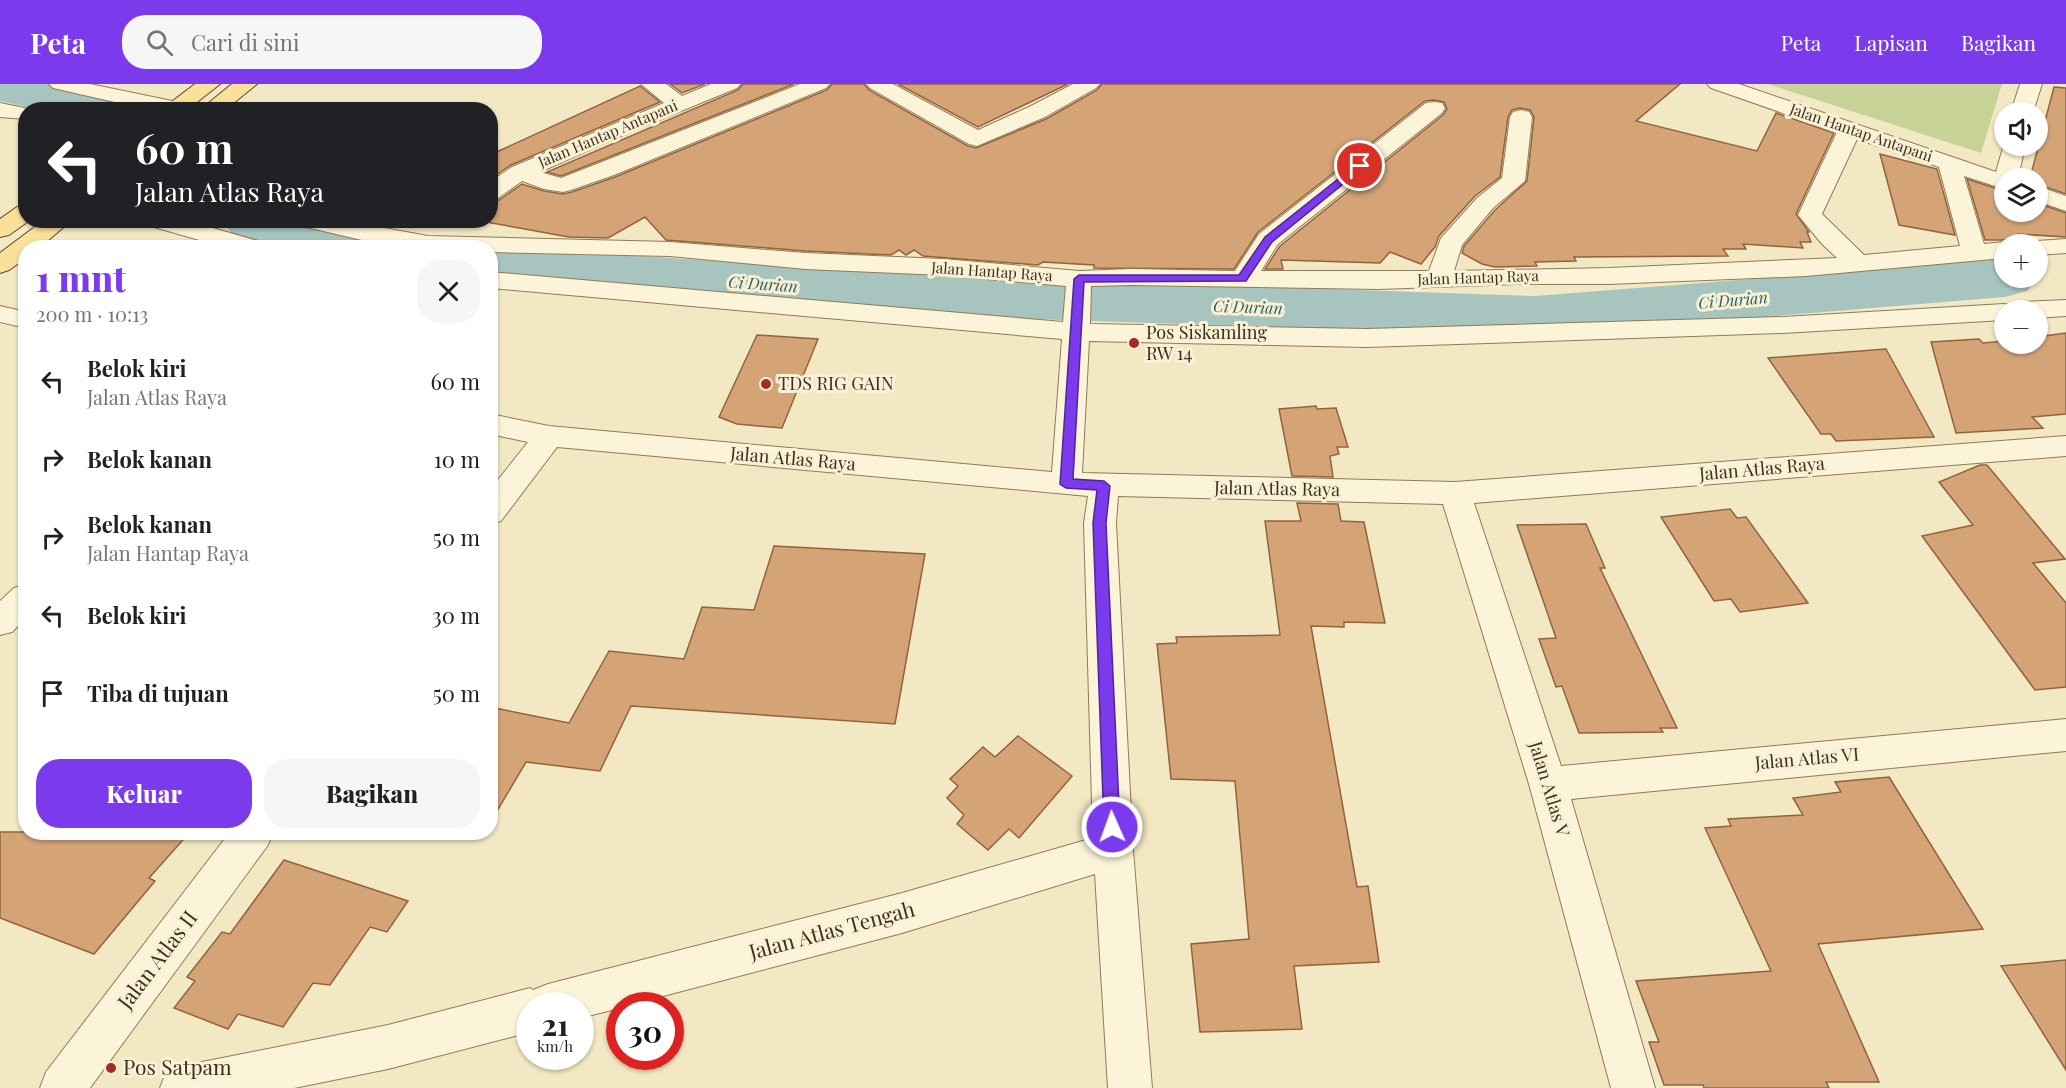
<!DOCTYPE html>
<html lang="id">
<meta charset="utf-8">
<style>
:root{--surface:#fff;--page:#f6f6f6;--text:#202124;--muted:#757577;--accent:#7c3aed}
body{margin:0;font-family:"Playfair Display",serif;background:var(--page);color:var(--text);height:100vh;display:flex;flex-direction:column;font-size:22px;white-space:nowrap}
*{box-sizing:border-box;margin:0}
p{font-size:20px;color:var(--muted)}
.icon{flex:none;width:33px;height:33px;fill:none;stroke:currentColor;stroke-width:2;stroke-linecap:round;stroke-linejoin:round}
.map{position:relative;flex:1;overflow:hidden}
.drawer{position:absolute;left:18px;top:156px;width:480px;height:600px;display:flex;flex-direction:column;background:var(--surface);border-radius:24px;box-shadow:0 2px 4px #0004}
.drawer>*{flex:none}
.hud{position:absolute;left:18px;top:18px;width:480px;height:126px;border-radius:24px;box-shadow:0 2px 4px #0004;background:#202124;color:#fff;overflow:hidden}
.fabs{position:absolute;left:1994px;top:18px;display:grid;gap:12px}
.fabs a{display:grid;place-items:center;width:54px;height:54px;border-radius:50%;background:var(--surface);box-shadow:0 2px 4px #0004;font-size:30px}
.speed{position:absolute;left:516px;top:908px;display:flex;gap:12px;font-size:30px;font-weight:700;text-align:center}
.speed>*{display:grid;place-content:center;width:78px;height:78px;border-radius:50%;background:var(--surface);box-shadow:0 2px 4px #0004;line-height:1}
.speed small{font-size:15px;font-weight:400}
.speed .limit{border:9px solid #d22;background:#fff;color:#111}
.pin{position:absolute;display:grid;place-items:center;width:51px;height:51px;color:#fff;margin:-26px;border:3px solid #fff;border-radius:50%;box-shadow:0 2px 6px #0007}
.me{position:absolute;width:66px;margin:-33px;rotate:358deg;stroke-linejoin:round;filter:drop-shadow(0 0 4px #0008)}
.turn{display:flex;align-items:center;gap:21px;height:126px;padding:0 18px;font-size:27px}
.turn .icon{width:78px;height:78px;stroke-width:2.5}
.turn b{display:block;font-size:42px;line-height:51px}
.round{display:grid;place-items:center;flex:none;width:63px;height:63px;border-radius:24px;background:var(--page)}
.overview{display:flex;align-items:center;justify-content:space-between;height:102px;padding:0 18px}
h1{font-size:36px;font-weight:800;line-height:45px;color:var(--accent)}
.primary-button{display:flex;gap:12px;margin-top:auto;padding:12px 18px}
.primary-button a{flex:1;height:69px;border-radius:24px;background:var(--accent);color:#fff;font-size:24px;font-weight:800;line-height:69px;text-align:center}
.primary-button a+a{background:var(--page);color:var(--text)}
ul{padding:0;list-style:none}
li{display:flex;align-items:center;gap:18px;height:78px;padding:0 18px}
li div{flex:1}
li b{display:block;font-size:22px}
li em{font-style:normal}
header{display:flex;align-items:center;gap:36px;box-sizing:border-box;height:84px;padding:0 30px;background:var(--accent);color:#fff}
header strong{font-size:28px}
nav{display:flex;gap:33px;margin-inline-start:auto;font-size:21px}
.search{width:420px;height:54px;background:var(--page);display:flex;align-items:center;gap:15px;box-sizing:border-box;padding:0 21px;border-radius:24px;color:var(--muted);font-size:22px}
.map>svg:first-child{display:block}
.green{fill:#c7d297}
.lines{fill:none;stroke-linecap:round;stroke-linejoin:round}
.river{fill:#a7c5be;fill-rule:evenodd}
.building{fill:#d4a477;stroke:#92633c;stroke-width:1.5}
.minor-casing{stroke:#907a58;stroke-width:2}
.major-casing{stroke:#5d472d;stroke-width:2}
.minor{fill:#fcf4d9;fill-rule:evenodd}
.major{fill:#f9e199;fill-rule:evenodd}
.route{fill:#7c3aed;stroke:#51269a;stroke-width:1.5}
.poi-dot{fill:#a52a22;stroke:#f9f1d5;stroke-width:2}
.labels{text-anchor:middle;stroke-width:6;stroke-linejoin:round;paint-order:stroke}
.far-street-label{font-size:15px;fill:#3e301e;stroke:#f9f1d5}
.far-water-label{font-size:16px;font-style:italic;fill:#2c5f5f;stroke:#f9f1d5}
.poi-label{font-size:18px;fill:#3e301e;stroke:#f9f1d5;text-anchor:start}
.street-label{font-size:18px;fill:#3e301e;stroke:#f9f1d5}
.near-street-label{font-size:21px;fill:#3e301e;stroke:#f9f1d5}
.near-poi-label{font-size:21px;fill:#3e301e;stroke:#f9f1d5;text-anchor:start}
</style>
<header>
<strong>Peta</strong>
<div class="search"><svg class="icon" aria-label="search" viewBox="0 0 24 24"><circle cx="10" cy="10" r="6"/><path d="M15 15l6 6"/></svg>Cari di sini</div>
<nav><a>Peta</a><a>Lapisan</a><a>Bagikan</a></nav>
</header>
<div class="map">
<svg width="2066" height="1004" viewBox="0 0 2066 1004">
<rect width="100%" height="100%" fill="#f3e8c4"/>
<polygon class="green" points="1768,0 2002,0 1981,69"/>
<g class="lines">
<g class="river">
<polygon points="0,0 63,0 126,15 133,26 38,26 0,17"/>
<polygon points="223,136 307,136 388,151 396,164 261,164 231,149"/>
<polygon points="490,162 944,192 1535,212 2004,175 2004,194 2037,194 2027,207 2005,213 1535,252 944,232 490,200 490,164 485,164"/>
</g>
</g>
<g class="building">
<polygon points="670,0 705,0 682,9"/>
<polygon points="743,0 794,0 561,92 547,88 738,6"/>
<polygon points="832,0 864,0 869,6 968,62 976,64 1046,35 1097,6 1102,0 1680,0 1636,37 1757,67 1776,29 1834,49 1796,130 1809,148 1807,148 1811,158 1800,158 1803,164 1743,160 1746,165 1723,165 1728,172 1574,173 1576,177 1535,178 1537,182 1495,183 1482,180 1462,169 1464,162 1495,126 1527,97 1534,33 1530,26 1520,24 1512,26 1508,33 1500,93 1475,112 1439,152 1435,163 1421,180 1390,168 1380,179 1281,176 1283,185 1265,185 1280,162 1443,31 1447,25 1444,18 1434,16 1425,17 1258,148 1234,185 1094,184 1094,181 1043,178 1038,181 923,172 914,166 906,171 899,166 891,171 805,167 666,156 645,133 608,154 569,153 475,136 490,136 490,118 499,116 522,100 544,107 563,110 572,108 615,93 827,6"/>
<polygon points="898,0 1068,0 978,43"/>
<polygon points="640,2 660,18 511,81 490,95 490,71"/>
<polygon points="2054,3 2066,4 2066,110 2037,100 2037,94 2030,94"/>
<polygon points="1880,70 1937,85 1955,151 1899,141"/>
<polygon points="1967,95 2004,107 2004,128 2037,128 2037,119 2066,129 2066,153 2018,150 2021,160 2014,160 2005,156 1985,156"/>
<polygon points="2066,249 2066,330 2032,333 2043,344 1956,349 1931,258 1979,255 1983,259 2004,257 2004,260 2037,260 2037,253"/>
<polygon points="757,251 818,255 782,344 737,340 719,333"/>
<polygon points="1886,265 1934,353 1836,357 1831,350 1821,350 1768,274"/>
<polygon points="1316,322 1317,325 1336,324 1348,363 1337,363 1339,370 1330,372 1333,393 1292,392 1279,325"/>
<polygon points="1980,381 1987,381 2065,475 2033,479 2066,519 2066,603 2035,606 1922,452 1973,441 1939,398"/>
<polygon points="1297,419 1338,420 1341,437 1364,438 1385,539 1344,538 1344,543 1311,542 1357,803 1368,802 1379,878 1294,882 1302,945 1200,948 1191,860 1249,855 1235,697 1171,695 1157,560 1177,559 1176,553 1280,551 1265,437 1301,437"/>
<polygon points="1730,425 1737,434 1746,433 1808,519 1740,528 1731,515 1714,517 1661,433"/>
<polygon points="1586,440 1605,484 1600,484 1677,644 1660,644 1663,648 1579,649 1562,602 1556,603 1539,555 1556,554 1517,441"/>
<polygon points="774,462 925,470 895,640 631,622 600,687 526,678 490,739 490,623 569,639 609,567 684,575 702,523 754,526"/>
<polygon points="1018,652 1072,692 1019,754 1009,745 988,766 957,740 964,731 947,714 958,702 950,695 983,663 995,673"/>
<polygon points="1889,693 1983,845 1818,860 1879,998 1826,998 1829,1004 1704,1004 1703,1001 1664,1001 1649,958 1659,958 1636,897 1771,887 1705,744 1731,742 1728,735 1803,731 1793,714 1841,708 1835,698"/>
<polygon points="0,748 190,748 149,794 155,797 94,870 0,834"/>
<polygon points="284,776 408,817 387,848 370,843 330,901 313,899 283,943 238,930 228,945 174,924 195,897 187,893 222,848 230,850"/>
<polygon points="2066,876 2066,986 2001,882"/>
</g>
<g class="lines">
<defs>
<g id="minor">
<polygon points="49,0 90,0 182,19 185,24 150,26 53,4"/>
<polygon points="641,0 666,0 682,12 711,0 741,0 737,4 618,53 540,88 561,94 800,0 830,0 826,4 614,91 571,106 563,108 544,105 522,97 498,114 490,116 490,98 512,83 664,19"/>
<polygon points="866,0 893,0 978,46 1029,23 1073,0 1100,0 1096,4 1045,33 977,62 969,60 870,4"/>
<path d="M1707,0h32l257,88 8,-28 21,2 -7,32h-14v11l-40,-13 20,68 20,-2 8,2h-8v14l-198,18 -197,8h-91l-139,5 -248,-4 -40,1 -1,38 277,5 416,-12 221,-13 7,1 10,-3 45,-2v16l-29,2v-8h-33v10l-221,13 -416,14 -278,-6 -7,132 373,9 611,-46v20l-592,47 87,263 505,-47v32l-495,48 84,289h-44l-82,-304 -86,-280 -325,-8 -2,27 17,327 19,238h-44l-13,-214 -193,59 -273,72h-9v3l-40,10v-13h-50v27l-142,37 -94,19h-134l6,-16 16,-6 206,-41 142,-37 3,2 15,-6 354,-91 191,-55 -9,-315 4,-27 -531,-49 -56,74 -11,3v-34l38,-48 -38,-8v-20l59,12 503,46 10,-133 -572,-51v-16l573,50 3,-36 -123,-11 -138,-6 -135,-13 -180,-4v-4h-82l-42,-7 -60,-14 -9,-2 -3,-5h46l88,16 242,6 135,11 138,6 136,12 52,-2 104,2 24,-37 167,-131 8,-1 8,1 3,5 -3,5 -164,131 -17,27h168l12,-33 36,-40 25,-20 8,-61 3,-5 8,-2 8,2 3,5 -7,64 -32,27 -31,37 -8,26 155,-3 228,-10 -15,-14 -24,-29 39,-83 -126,-44zM1857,55l82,28 21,79 -96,9 -42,-41z"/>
<polygon points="2020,0 2042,0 2033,28 2011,28"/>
<polygon points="0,19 34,26 26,26 26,35 0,33"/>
<polygon points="2037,102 2066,112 2066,127 2037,117"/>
<polygon points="144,136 185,136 265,159 268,164 227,164 147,141"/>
<polygon points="2066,155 2066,169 2037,171 2037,160 2027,160 2037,157"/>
<polygon points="0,222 26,228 26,244 0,238"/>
<polygon points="26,500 26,534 12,548 0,551 0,517 14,504"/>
<polygon points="230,748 273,748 268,761 90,1004 40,1004 46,988"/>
</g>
<g id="major">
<polygon points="195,0 220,0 187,26 161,26"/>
<polygon points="232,0 257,0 225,26 200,26"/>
<polygon points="26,121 26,136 30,136 9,151 0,153 0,135 17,123"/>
<polygon points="44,136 72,136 39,164 26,164 26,174 9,186 0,189 0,169"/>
</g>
</defs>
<use href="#minor" class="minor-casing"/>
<use href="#major" class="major-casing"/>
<use href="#minor" class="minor"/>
<use href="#major" class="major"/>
</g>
<polygon class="route" points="1357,80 1365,82 1272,158 1246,197 1084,198 1073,395 1104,397 1110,402 1106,439 1120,743 1118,748 1112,750 1107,748 1104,743 1093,439 1097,406 1066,404 1060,400 1074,195 1079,191 1239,191 1265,153"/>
<g class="poi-dot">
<circle cx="1134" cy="259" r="6"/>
<circle cx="766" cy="300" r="6"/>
<circle cx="111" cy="984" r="6"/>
</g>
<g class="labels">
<g class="far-street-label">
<text transform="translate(1861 49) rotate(19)" y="5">Jalan Hantap Antapani</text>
<text transform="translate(608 50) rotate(-23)" y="5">Jalan Hantap Antapani</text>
<text transform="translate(992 188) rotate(4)" y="5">Jalan Hantap Raya</text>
<text transform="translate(1478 194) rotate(-2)" y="5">Jalan Hantap Raya</text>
</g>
<g class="far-water-label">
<text transform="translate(763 200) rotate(4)" y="6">Ci Durian</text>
<text transform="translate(1733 216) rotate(-5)" y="6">Ci Durian</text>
<text transform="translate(1248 223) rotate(2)" y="6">Ci Durian</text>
</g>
<g class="poi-label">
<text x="1146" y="255">Pos Siskamling<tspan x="1146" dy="21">RW 14</tspan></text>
<text x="778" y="306">TDS RIG GAIN</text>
</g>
<g class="street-label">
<text transform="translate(793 375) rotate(5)" y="6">Jalan Atlas Raya</text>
<text transform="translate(1762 385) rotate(-5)" y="6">Jalan Atlas Raya</text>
<text transform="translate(1277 405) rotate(1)" y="6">Jalan Atlas Raya</text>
<text transform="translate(1807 675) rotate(-5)" y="6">Jalan Atlas VI</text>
<text transform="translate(1549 705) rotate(73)" y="6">Jalan Atlas V</text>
</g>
<g class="near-street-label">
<text transform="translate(832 847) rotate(-15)" y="7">Jalan Atlas Tengah</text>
<text transform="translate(158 876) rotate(-53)" y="7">Jalan Atlas II</text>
</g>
<g class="near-poi-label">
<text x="123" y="991">Pos Satpam</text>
</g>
</g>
</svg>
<div class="fabs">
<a><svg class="icon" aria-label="sound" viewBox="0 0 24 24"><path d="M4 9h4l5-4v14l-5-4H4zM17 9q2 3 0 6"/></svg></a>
<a><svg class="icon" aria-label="layers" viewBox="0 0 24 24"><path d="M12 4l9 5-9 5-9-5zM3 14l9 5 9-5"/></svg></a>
<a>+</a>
<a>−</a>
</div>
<div class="speed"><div>21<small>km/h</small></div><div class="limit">30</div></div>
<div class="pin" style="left:1360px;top:82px;background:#d93025"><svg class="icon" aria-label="arrive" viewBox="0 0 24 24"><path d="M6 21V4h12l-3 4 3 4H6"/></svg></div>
<svg class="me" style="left:1112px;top:743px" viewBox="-20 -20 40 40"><circle r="17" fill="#7c3aed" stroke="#fff" stroke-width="3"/><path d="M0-11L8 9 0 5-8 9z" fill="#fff"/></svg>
<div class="hud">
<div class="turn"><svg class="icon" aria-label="left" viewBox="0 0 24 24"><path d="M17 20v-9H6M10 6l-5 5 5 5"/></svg><div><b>60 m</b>Jalan Atlas Raya</div></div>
</div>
<section class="drawer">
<div class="overview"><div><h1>1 mnt</h1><p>200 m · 10:13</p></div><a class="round"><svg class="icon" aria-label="close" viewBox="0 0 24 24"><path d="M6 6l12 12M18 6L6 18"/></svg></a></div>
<ul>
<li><svg class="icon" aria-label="left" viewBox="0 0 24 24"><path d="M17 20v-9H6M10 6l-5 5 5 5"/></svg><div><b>Belok kiri</b><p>Jalan Atlas Raya</p></div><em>60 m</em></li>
<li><svg class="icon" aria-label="right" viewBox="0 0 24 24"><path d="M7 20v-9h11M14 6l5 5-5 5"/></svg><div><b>Belok kanan</b></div><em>10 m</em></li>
<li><svg class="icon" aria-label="right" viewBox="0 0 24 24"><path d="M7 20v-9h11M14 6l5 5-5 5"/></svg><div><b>Belok kanan</b><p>Jalan Hantap Raya</p></div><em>50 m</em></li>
<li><svg class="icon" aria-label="left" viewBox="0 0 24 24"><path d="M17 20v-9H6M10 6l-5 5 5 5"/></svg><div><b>Belok kiri</b></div><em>30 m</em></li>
<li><svg class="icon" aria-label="arrive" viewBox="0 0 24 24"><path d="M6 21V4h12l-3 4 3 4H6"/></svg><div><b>Tiba di tujuan</b></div><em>50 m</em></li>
</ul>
<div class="primary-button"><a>Keluar</a><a>Bagikan</a></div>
</section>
</div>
